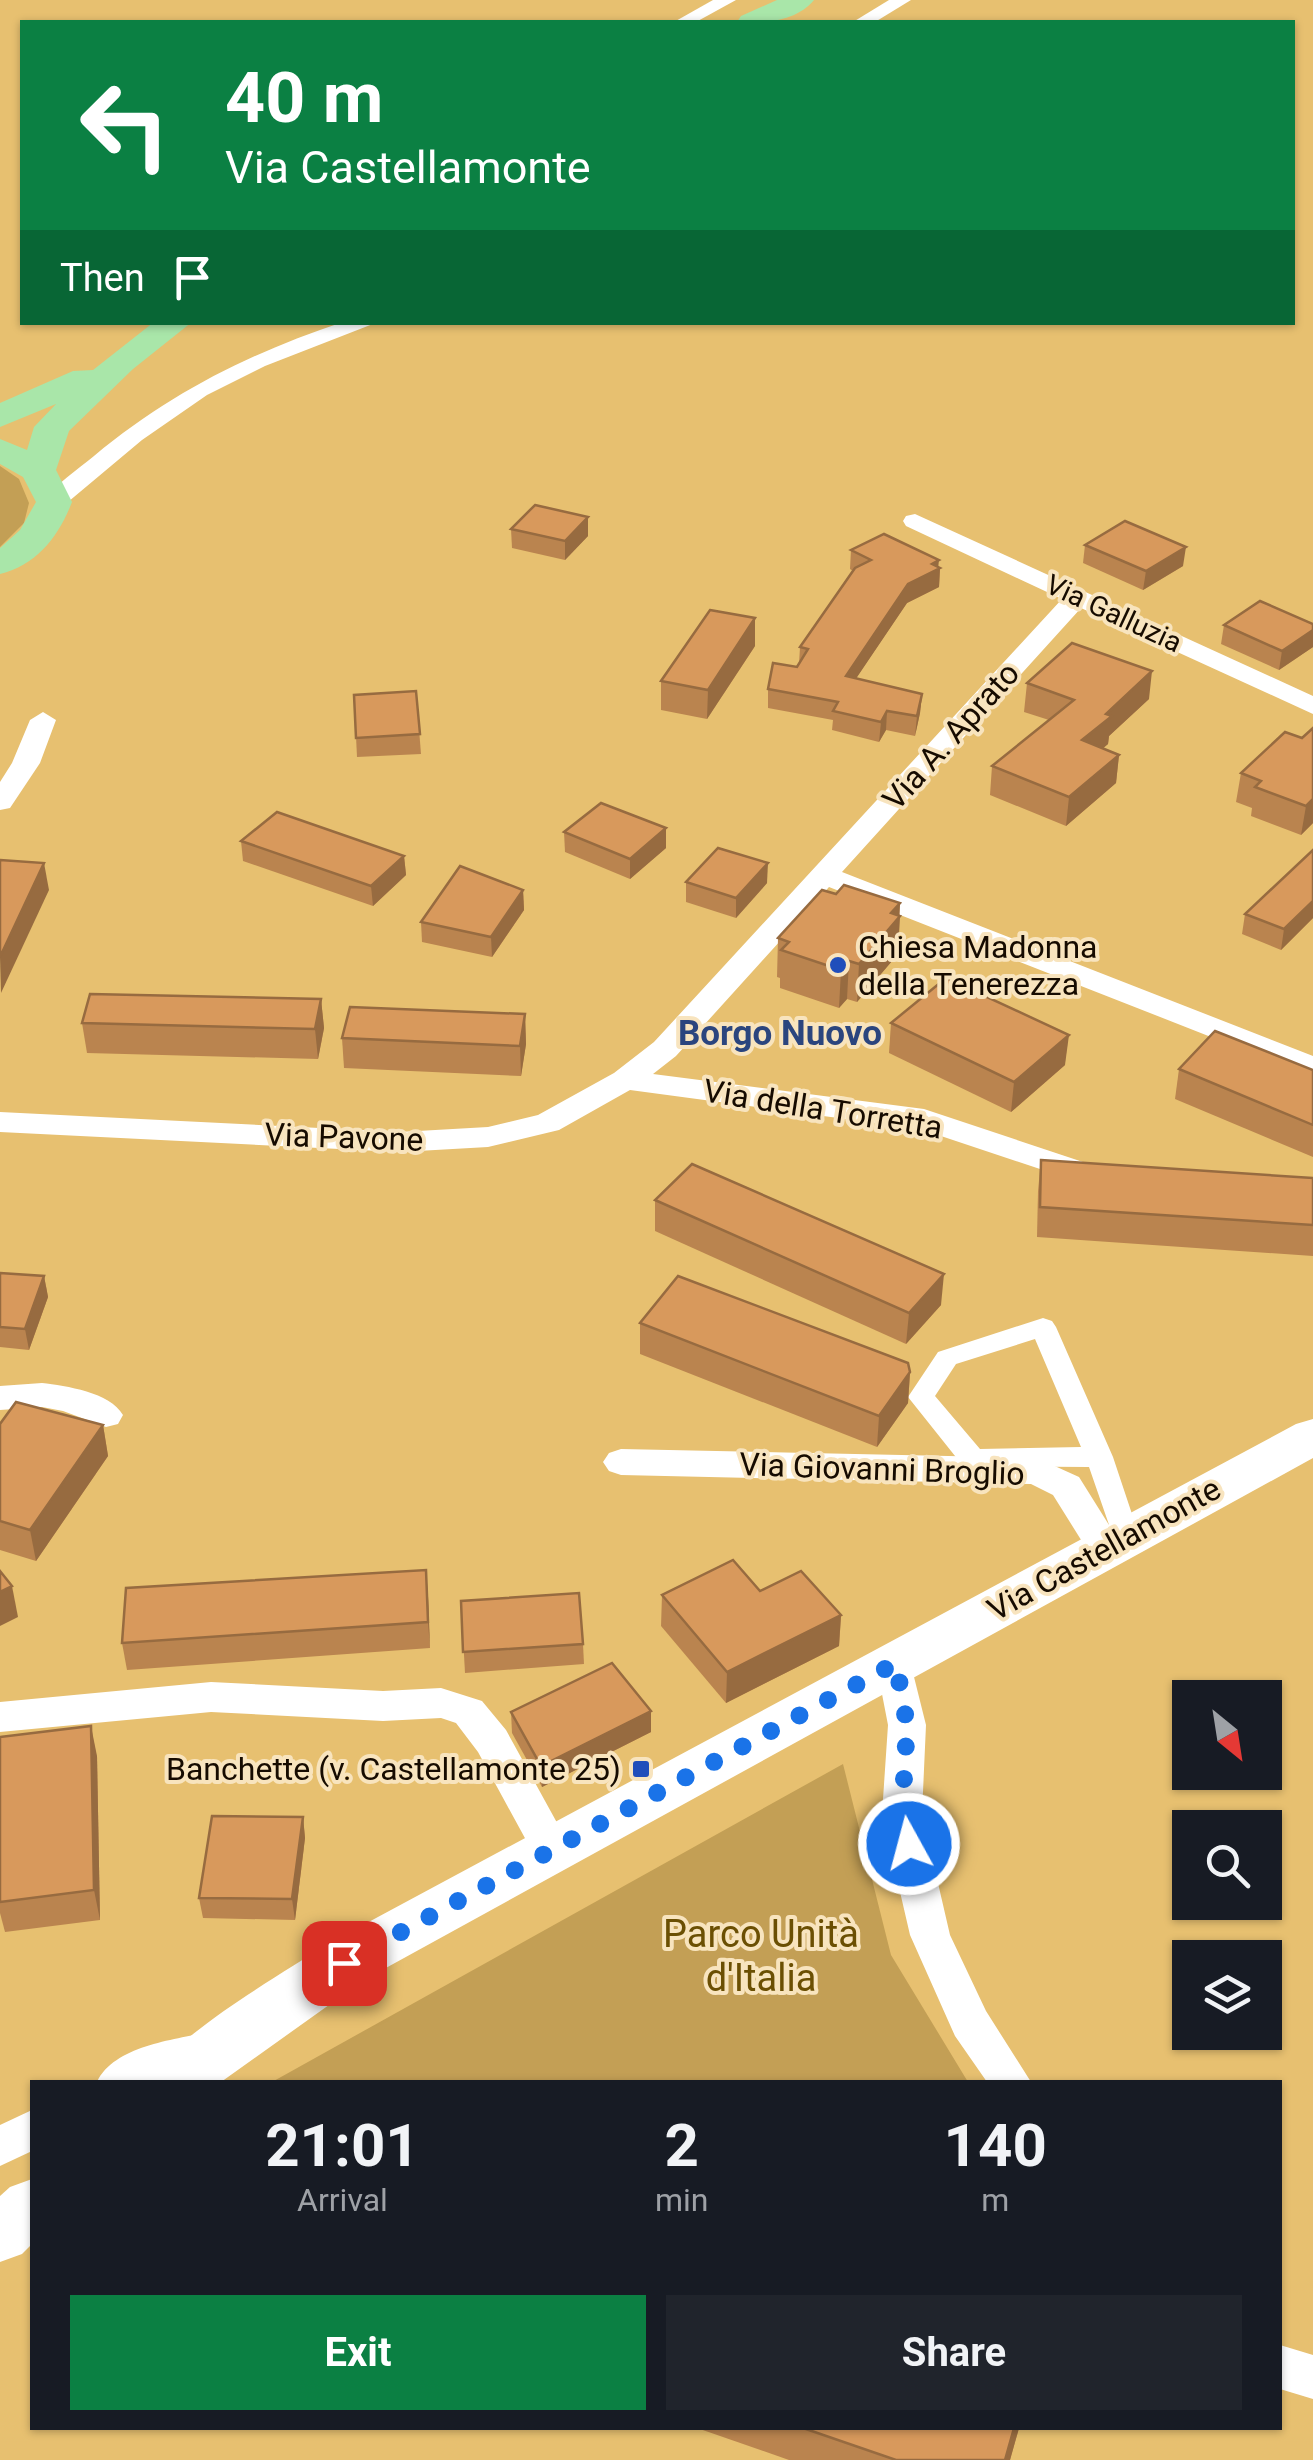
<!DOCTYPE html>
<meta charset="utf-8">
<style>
:root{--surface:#171b24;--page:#20242c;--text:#f1f3f6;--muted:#9ea1a6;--accent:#0b8043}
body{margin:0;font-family:Roboto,sans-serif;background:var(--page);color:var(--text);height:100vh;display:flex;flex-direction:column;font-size:38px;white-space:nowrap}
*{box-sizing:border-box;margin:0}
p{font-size:32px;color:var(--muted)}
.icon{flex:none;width:55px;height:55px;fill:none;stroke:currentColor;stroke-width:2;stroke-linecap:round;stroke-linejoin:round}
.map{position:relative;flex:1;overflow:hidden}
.details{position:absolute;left:30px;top:2080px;width:1252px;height:350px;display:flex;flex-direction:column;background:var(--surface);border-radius:0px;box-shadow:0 2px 8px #0004}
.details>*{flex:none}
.banner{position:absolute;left:20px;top:20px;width:1275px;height:305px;border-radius:0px;box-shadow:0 2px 8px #0004;background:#0b8043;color:#fff;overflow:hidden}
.needle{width:65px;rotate:150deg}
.tools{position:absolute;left:1172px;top:1680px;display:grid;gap:20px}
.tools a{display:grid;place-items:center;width:110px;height:110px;border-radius:0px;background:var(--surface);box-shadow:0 2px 8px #0004;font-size:50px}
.pin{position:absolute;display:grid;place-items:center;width:85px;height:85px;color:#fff;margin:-42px;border-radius:20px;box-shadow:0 5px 15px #0006}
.me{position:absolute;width:110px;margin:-55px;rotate:353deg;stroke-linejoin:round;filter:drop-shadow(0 0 8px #0008)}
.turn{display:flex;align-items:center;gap:35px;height:210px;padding:0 40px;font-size:45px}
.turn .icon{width:130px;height:130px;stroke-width:2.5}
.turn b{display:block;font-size:70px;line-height:85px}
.then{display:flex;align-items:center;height:95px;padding:0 40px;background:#0003;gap:20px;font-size:38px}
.eta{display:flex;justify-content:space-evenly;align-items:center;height:170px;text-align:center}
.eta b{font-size:60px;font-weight:700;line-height:70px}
.action{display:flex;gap:20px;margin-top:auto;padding:20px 40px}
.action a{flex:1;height:115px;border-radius:0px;background:var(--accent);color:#fff;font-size:40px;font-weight:700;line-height:115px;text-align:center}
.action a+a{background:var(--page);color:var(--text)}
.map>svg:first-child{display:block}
.green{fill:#c39f55}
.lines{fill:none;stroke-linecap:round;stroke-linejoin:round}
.pedestrian{fill:#fff;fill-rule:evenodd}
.minor{fill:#fff;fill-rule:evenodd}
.secondary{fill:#fff;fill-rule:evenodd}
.primary{fill:#a9e6a9;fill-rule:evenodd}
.wall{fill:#ba844f}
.shaded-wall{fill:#976b40}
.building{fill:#d8995c;stroke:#976b40;stroke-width:2.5}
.route{stroke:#1a73e8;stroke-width:18;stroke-dasharray:0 32.4}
.poi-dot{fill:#204ebb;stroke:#f8e4be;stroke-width:4}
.labels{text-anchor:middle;stroke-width:8;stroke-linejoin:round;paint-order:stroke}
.far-street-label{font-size:28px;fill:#160b00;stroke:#f8e4be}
.street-label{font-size:32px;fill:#160b00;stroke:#f8e4be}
.poi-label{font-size:32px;fill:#160b00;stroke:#f8e4be;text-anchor:start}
.neighbourhood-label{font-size:35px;font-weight:bold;fill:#2b457e;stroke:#f8e4be}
.near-park-label{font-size:38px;fill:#6b4f03;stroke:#f8e4be}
</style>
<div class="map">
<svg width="1313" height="2460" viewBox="0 0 1313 2460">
<rect width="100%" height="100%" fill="#e7c070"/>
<g class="green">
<polygon points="0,466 19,479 29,503 24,523 0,547"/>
<polygon points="843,1764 891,1955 968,2082 272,2082"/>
</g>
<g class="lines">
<path class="pedestrian" d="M1043,1318l9,3 4,6 57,130 27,81 -4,7 -10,3 -10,-3 -27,-78 -126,-1 -55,-69 30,-45zM1035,1339l46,108 -101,2 -45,-53 21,-32z"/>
<g class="minor">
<polygon points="713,0 736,0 696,22 674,22"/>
<polygon points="889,0 911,0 875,22 853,22"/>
<path d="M343,322h35l-113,44 -58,29 -65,45 -80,67 -8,2 -12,-7c14,-18 35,-32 52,-46 76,-63 156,-103 249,-134z"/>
<polygon points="915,514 1313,696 1313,714 1081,608 842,872 1313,1056 1313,1077 829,887 676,1056 653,1074 924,1109 1095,1166 1100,1173 1095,1180 1084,1183 1073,1180 920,1129 630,1090 559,1130 488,1147 400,1152 0,1132 0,1112 400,1132 488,1127 538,1115 614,1073 654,1042 1062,599 906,526 903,521 906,516"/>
<polygon points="43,712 56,720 40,763 10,808 0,810 0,782 12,763 30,720"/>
<path d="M42,1383c24,3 68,9 81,32l-5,9 -12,3 -43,-16 -21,-4 -42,3v-24z"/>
<polygon points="621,1449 1037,1458 1079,1477 1124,1549 1119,1559 1106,1563 1093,1559 1053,1495 1031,1484 621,1475 609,1471 603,1462 609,1453"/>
<polygon points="895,1648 908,1653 926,1725 922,1814 950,1935 986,2011 1031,2082 987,2082 955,2036 910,1935 882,1814 888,1725 876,1663 882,1653"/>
<polygon points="211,1682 383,1691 441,1688 482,1701 506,1730 572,1850 566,1862 552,1866 538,1862 478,1752 456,1723 441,1718 383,1721 211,1712 0,1732 0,1702"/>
<path d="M208,2032l15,5 6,13 -6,13 -67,19h-59c17,-36 76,-42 111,-50z"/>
<polygon points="32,2110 32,2151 0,2166 0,2125"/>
<polygon points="1280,2345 1313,2355 1313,2399 1280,2389"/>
</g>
<g class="secondary">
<path d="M1313,1419v39l-949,522 -143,102h-71c18,-44 131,-107 174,-136l972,-522z"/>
<polygon points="32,2179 32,2244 22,2254 0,2262 0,2196 10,2187"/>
</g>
<g class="primary">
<path d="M777,0h37c-18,22 -52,24 -77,22l4,-6z"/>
<path d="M154,322h38l-59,47 -64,62 -13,39 16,32c-13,34 -35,63 -72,72v-26l20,-18 16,-28 -13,-25 -23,-13v-25l27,11 7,-23 22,-23 -56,23v-24l73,-32 20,-1z"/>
</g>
</g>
<g class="wall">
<polygon points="511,529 588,536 565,560 512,548"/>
<polygon points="1085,545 1183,566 1143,590 1083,563"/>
<polygon points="851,550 940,568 939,587 907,603 856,678 922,694 920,713 915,736 886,730 879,742 832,730 833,720 768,708 768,689 797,667 799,664 800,647 853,571 850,569"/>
<polygon points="1313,624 1313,647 1279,670 1221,644 1224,625"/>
<polygon points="755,646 707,719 661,710 661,681"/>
<polygon points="1027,683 1149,699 1109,736 1108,744 1103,748 1119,755 1116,783 1066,826 990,795 992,766 1049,720 1024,712"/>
<polygon points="416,691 421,754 357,757 354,695"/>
<polygon points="1313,728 1313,823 1301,835 1251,816 1252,808 1236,802 1241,773 1302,738"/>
<polygon points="666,828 666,848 630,879 565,852 564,832"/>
<polygon points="241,841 404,856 406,875 373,906 243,861"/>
<polygon points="1313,850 1313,918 1281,950 1242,934 1245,914"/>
<polygon points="686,882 767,883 736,918 686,902"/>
<polygon points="523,890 524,910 492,957 422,942 421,922"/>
<polygon points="836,894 900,903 898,954 857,1002 847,999 839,1008 780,988 780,978 777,977 778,938"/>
<polygon points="321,999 324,1028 318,1059 87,1053 82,1023"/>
<polygon points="525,1014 526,1044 521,1076 344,1068 342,1038"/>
<polygon points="891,1023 1065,1065 1011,1112 889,1053"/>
<polygon points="1179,1069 1313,1070 1313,1157 1175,1099"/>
<polygon points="1041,1160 1313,1178 1313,1256 1037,1237 1038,1191"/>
<polygon points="655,1200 941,1305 906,1344 655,1231"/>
<polygon points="0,1273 44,1276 48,1297 29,1350 0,1347"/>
<polygon points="640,1323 910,1372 908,1403 877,1447 640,1354"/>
<polygon points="0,1424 103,1425 108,1456 36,1561 0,1550"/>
<polygon points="760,1591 841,1615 839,1646 726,1703 661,1626 662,1595"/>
<polygon points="428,1597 430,1648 127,1670 122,1643"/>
<polygon points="461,1601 583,1644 584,1664 465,1673"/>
<polygon points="651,1711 651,1732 542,1787 512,1733 511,1712"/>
<polygon points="0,1737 97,1756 100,1920 5,1932 0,1913"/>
<polygon points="303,1817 305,1838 295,1920 203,1918 199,1898"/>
<polygon points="697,2428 1019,2428 1010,2460 789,2460"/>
</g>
<g class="shaded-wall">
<polygon points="588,517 588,536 565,560 565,541"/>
<polygon points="1186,547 1183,566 1143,590 1146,571"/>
<polygon points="939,560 938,569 940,568 939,587 907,603 845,695 846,676 908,584 932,564"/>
<polygon points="755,618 755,646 707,719 708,690"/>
<polygon points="1313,630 1313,647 1279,670 1282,651"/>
<polygon points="1152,671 1149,699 1109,736 1108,744 1079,769 1082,740 1106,714"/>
<polygon points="922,694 920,713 915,736 917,716"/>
<polygon points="887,711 886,730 879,742 881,722"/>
<polygon points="1119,755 1116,783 1066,826 1069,797"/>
<polygon points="1313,799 1313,823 1301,835 1306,806"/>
<polygon points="666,828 666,848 630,879 630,859"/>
<polygon points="404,856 406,875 373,906 371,886"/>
<polygon points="44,863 49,890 1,993 0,957"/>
<polygon points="768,863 767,883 736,918 736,898"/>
<polygon points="523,890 524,910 492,957 491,937"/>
<polygon points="1313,901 1313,918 1281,950 1284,929"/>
<polygon points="900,903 899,918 900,916 898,954 857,1002 859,964 891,913"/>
<polygon points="849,961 847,999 839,1008 841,970"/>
<polygon points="321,999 324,1028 318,1059 315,1029"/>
<polygon points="525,1014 526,1044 521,1076 520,1046"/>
<polygon points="1069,1035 1065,1065 1011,1112 1014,1082"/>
<polygon points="944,1274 941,1305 906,1344 909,1313"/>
<polygon points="44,1276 48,1297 29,1350 25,1329"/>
<polygon points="910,1372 908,1403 877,1447 879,1416"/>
<polygon points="103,1425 108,1456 36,1561 30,1530"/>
<polygon points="426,1570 428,1597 430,1648 428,1622"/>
<polygon points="12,1586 18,1617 0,1626 0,1592"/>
<polygon points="841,1615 839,1646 726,1703 727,1672"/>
<polygon points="651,1711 651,1732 542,1787 541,1766"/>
<polygon points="91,1726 97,1756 100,1920 94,1890"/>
<polygon points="303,1817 305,1838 295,1920 292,1899"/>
<polygon points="1014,2428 1019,2428 1010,2460 1005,2460"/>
</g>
<g class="building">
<polygon points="535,505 588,517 565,541 511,529"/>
<polygon points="1125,521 1186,547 1146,571 1085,545"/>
<polygon points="884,534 939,560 932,564 940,568 908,584 846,676 922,694 917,716 887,711 881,722 833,711 838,702 768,689 773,663 797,667 808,649 800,647 855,568 871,560 851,550"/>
<polygon points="1260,601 1313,624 1313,630 1282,651 1224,625"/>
<polygon points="710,610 755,618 708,690 661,681"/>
<polygon points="1072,643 1152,671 1106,714 1112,716 1082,740 1119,755 1069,797 992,766 1074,700 1027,683"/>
<polygon points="416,691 420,734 356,738 354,695"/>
<polygon points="1313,728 1313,799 1306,806 1255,787 1261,781 1241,773 1285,732 1302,738"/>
<polygon points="601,803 666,828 630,859 564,832"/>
<polygon points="277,812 404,856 371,886 241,841"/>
<polygon points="718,848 768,863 736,898 686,882"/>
<polygon points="1313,850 1313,901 1284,929 1245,914"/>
<polygon points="0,860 44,863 0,957"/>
<polygon points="460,866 523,890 491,937 421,922"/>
<polygon points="844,885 900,903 891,913 900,916 859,964 849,961 841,970 781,950 789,942 778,938 822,890 836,894"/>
<polygon points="946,978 1069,1035 1014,1082 891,1023"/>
<polygon points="90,994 321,999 315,1029 82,1023"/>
<polygon points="350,1007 525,1014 520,1046 342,1038"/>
<polygon points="1215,1031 1313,1070 1313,1125 1179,1069"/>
<polygon points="1041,1160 1313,1178 1313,1225 1040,1207"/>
<polygon points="692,1164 944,1274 909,1313 655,1200"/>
<polygon points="0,1273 44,1276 25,1329 0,1327"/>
<polygon points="678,1276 908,1363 910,1372 879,1416 640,1323"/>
<polygon points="16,1402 103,1425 30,1530 0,1521 0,1424"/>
<polygon points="733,1560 760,1591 801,1571 841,1615 727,1672 662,1595"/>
<polygon points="426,1570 428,1622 122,1643 126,1588"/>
<polygon points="0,1571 12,1586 0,1592"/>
<polygon points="579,1593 583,1644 463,1652 461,1601"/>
<polygon points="612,1663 651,1711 541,1766 511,1712"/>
<polygon points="91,1726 94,1890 0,1902 0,1737"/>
<polygon points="212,1816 303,1817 292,1899 199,1898"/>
<polygon points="803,2428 1014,2428 1005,2460 896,2460"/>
</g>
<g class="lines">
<polyline class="route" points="344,1963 896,1663 907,1725 902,1814 909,1844"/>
</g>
<g class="poi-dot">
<circle cx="838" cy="965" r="10"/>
<rect x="631" y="1759" width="20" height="20" rx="5"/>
</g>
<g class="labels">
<g class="far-street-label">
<text transform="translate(1114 613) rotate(25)" y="10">Via Galluzia</text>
</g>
<g class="street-label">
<text transform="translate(951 736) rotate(-48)" y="11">Via A. Aprato</text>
<text transform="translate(823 1109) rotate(9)" y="11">Via della Torretta</text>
<text transform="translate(344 1137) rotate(2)" y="11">Via Pavone</text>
<text transform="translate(882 1469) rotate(2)" y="11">Via Giovanni Broglio</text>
<text transform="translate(1104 1549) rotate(-29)" y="11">Via Castellamonte</text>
</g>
<g class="poi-label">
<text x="858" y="958">Chiesa Madonna<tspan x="858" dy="37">della Tenerezza</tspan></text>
<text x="621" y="1780" text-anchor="end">Banchette (v. Castellamonte 25)</text>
</g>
<g class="neighbourhood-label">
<text x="780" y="1045">Borgo Nuovo</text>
</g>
<g class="near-park-label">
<text x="761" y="1947">Parco Unità<tspan x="761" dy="44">d'Italia</tspan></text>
</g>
</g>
</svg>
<div class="tools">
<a><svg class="needle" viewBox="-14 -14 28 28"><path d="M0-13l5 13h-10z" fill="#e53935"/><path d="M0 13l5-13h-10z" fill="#9ea1a6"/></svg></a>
<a><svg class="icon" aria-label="search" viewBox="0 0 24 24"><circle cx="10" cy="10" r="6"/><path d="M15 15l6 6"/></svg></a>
<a><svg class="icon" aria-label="layers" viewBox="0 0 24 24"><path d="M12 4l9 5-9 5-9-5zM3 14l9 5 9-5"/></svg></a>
</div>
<div class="pin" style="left:344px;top:1963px;background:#d93025"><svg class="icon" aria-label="arrive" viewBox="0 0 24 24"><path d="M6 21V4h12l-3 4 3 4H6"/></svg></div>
<svg class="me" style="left:909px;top:1844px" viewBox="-20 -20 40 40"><circle r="17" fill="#1a73e8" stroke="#fff" stroke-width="3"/><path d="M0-11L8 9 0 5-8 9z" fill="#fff"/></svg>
<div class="banner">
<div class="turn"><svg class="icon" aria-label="left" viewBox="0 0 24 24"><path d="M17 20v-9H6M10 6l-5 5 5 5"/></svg><div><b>40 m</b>Via Castellamonte</div></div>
<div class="then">Then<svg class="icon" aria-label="arrive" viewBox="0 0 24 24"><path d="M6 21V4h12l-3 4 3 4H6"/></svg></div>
</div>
<section class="details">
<div class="eta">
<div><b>21:01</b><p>Arrival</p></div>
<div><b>2</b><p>min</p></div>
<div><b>140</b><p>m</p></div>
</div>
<div class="action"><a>Exit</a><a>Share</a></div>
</section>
</div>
